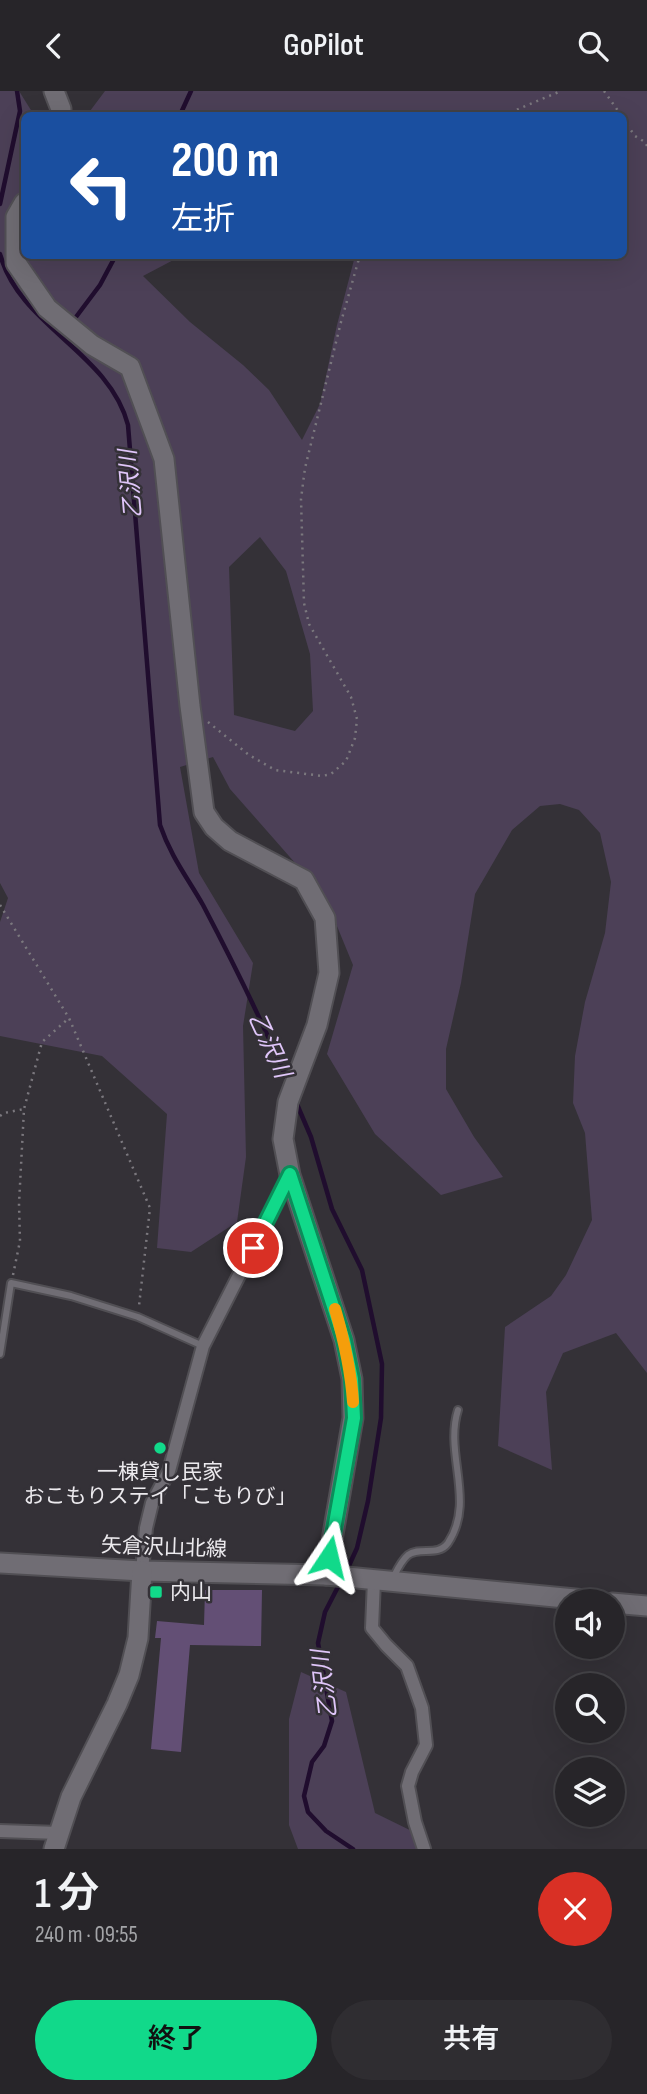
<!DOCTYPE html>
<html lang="ja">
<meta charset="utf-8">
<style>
:root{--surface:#272529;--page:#2f2d31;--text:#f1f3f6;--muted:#a4a5a8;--line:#434246;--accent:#11d98a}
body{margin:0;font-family:"Sofia Sans Condensed","Noto Sans JP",sans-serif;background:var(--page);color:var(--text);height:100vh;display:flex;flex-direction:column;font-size:26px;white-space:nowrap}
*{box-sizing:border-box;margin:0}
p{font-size:23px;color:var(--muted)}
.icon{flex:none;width:38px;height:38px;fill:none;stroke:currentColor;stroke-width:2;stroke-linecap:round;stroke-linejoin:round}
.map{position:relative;height:1758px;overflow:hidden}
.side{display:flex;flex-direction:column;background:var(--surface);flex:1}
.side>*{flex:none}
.banner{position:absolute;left:21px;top:21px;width:606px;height:147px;border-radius:10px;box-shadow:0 7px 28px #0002,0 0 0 2px var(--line);background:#1a4fa0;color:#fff;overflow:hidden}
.fabs{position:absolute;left:555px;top:1498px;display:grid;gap:14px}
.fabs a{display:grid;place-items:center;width:70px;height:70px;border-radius:50%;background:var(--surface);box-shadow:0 7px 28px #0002,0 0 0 2px var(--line);font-size:35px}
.pin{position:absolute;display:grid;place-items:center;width:60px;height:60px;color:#fff;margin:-30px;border:4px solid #fff;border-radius:50%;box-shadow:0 2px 7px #0007}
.me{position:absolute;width:77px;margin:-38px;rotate:10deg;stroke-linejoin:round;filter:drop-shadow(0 0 5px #0008)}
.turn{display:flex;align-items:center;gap:24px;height:147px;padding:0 35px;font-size:32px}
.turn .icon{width:91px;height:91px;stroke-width:2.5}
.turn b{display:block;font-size:49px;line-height:60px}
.round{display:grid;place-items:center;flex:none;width:74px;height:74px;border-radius:37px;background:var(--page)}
.headline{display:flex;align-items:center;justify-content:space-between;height:119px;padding:0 35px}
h1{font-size:42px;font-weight:600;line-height:52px}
.button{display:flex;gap:14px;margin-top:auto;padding:14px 35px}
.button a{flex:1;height:80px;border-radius:42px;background:var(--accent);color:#111;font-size:28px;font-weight:600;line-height:80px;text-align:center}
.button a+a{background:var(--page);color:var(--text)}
header{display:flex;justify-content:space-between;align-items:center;height:91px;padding:0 35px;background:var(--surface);font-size:32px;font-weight:600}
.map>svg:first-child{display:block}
.green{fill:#4c4057;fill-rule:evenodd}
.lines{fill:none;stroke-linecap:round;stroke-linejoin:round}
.stream{stroke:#200d2e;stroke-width:4.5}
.building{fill:#634f75}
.lane-casing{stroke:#514f54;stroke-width:10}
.street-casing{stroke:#514f54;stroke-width:16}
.secondary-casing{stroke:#514f54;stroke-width:23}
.path{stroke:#7b787e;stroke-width:2.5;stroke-dasharray:2 5;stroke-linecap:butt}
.lane{stroke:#706d74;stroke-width:6}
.street{stroke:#706d74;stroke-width:12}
.secondary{stroke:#706d74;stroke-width:19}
.route-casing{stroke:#0b8d5a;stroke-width:18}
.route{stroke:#11d98a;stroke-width:12}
.slow{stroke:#f59e0b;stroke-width:12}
.poi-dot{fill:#11d98a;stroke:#343137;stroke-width:2.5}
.labels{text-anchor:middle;stroke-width:5;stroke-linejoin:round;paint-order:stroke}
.poi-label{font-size:21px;fill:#eceaee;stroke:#343137}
.street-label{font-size:21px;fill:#eceaee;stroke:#343137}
.water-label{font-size:23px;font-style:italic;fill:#e0c6fa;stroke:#343137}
</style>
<header><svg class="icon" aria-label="back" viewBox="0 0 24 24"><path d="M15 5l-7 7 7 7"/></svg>GoPilot<svg class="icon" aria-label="search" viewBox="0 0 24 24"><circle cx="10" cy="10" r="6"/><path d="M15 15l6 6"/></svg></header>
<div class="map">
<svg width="647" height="1758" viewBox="0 0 647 1758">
<rect width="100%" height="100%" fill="#343137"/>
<g class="green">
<path d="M0,0h19l15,24h-10v140l157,1 -38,20 47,46 53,43 26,25 33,50 18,-36 17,-79 18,-69 268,-1v-140h-251l-3,-3 -3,3h-279l18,-24h542v1282l-31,-40 -53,20 -17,39 6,78 -54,-24 7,-119 46,-31 15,-21 26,-55 -7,-87 -12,-30 2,-47 10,-54 20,-69 6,-51 -11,-49 -21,-23 -19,-6 -20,2 -28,24 -37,64 -14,89 -15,66v40l28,48 29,40 -62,18 -66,-61 -48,-80 26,-89 -28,-68 -95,-108 -17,-32 -33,10 19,106 54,90 -10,63 3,131 -9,65 -46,30 -34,-4 10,-134 -65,-58 -102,-20v-114l8,-24 -8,-15zM260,446l26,34 24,83 3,57 -18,20 -61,-16 -5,-148z"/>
<polygon points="301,1581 346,1601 375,1722 424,1746 426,1758 298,1758 289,1734 289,1628"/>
</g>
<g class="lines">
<g class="stream">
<polyline points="180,24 191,0"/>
<polyline points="0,113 20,20 17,0"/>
<path d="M0,163c19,72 109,98 128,171l32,400c11,32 27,52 43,80 31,59 60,118 86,179"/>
<polyline points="73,230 100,194 116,164"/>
<polyline points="296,1011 311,1046 332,1118 362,1179 382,1273 381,1327 368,1410 357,1457 347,1479"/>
<polyline points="341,1490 325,1521 318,1552 332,1630 324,1655 312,1671 304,1705 308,1721 326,1740 353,1758"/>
</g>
</g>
<polygon class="building" points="205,1499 262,1499 261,1555 190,1554 181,1661 151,1658 161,1547 155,1547 157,1530 204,1534"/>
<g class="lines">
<defs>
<g id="lane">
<polyline points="0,1263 11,1192 71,1205 138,1226 203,1255"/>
<path d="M393,1487c4,-8 8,-17 15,-23 12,-9 30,2 40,-12 28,-42 -4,-89 10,-133"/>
</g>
<g id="street">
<polyline points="142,1480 146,1437 152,1412 169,1380 203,1255 290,1084"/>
<polyline points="374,1489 372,1537 386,1554 407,1575 422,1617 426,1654 412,1681 408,1695 415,1731 424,1758"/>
<polyline points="0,1740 59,1742"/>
</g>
<g id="secondary">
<polyline points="54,0 61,18 60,24"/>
<polyline points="24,112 16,126 16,172 47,217 92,254 130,276 164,368 190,615 204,721 214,736 230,750 304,789 325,827 329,882 317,934 288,1011 283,1048 290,1084 344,1249 352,1288 353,1327 326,1484"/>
<polyline points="0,1472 142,1480 326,1484 596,1510"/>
<polyline points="612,1512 647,1515"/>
<polyline points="54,1758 71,1706 117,1613 129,1584 138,1547 142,1480"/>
</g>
</defs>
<use href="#lane" class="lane-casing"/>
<use href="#street" class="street-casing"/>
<use href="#secondary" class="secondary-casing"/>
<g class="path">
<polyline points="604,0 621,24"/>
<polyline points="504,24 561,0"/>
<polyline points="623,28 635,45 645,51 647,55"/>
<polyline points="208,631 249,664 275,679 322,685 331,683 346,670 355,647 357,628 351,606 309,533 304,512 301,408 305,377 341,231 360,164"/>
<polyline points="0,814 69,927 150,1117 139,1215"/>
<polyline points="0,1025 4,1022 24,1018"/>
<polyline points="13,1184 20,1150 19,1113 24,1018 42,951 69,927"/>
</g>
<use href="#lane" class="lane"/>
<use href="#street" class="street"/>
<use href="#secondary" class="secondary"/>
</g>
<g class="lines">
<defs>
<polyline id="route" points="253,1157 290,1083 344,1249 352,1288 354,1327 329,1466"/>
</defs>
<use href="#route" class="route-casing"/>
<use href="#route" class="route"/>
<path class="slow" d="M335,1218c9,31 16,61 18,93"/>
</g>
<g class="poi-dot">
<circle cx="160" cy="1357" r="7"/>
<rect x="149" y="1494" width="14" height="14" rx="3.5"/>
</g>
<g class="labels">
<g class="poi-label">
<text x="160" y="1388">一棟貸し民家<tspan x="160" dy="24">おこもりステイ「こもりび」</tspan></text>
<text x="170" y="1508" text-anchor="start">内山</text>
</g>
<g class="street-label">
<text transform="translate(164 1456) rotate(2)" y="7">矢倉沢山北線</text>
</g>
<g class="water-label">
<text transform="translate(130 393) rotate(-95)" y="8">乙沢川</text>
<text transform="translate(270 954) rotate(65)" y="8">乙沢川</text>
<text transform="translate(324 1593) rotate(-97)" y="8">乙沢川</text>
</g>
</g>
</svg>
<div class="fabs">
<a><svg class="icon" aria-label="sound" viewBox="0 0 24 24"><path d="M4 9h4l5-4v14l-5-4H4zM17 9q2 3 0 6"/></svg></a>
<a><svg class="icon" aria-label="search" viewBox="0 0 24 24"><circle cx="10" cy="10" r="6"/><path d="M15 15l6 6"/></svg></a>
<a><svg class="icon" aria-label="layers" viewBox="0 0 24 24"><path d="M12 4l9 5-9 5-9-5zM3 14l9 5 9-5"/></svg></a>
</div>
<div class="pin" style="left:253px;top:1157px;background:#d93025"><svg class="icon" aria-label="arrive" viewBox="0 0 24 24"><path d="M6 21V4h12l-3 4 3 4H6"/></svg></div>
<svg class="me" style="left:329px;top:1466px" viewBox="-20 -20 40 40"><path d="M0-17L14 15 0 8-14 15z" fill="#11d98a" stroke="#fff" stroke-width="4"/></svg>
<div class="banner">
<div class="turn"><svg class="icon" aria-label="left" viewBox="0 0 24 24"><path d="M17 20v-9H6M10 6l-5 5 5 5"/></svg><div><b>200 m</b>左折</div></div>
</div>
</div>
<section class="side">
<div class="headline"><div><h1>1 分</h1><p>240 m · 09:55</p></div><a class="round" style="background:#d93025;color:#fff"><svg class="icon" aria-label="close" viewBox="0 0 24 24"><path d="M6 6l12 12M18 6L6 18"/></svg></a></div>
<div class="button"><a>終了</a><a>共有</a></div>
</section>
